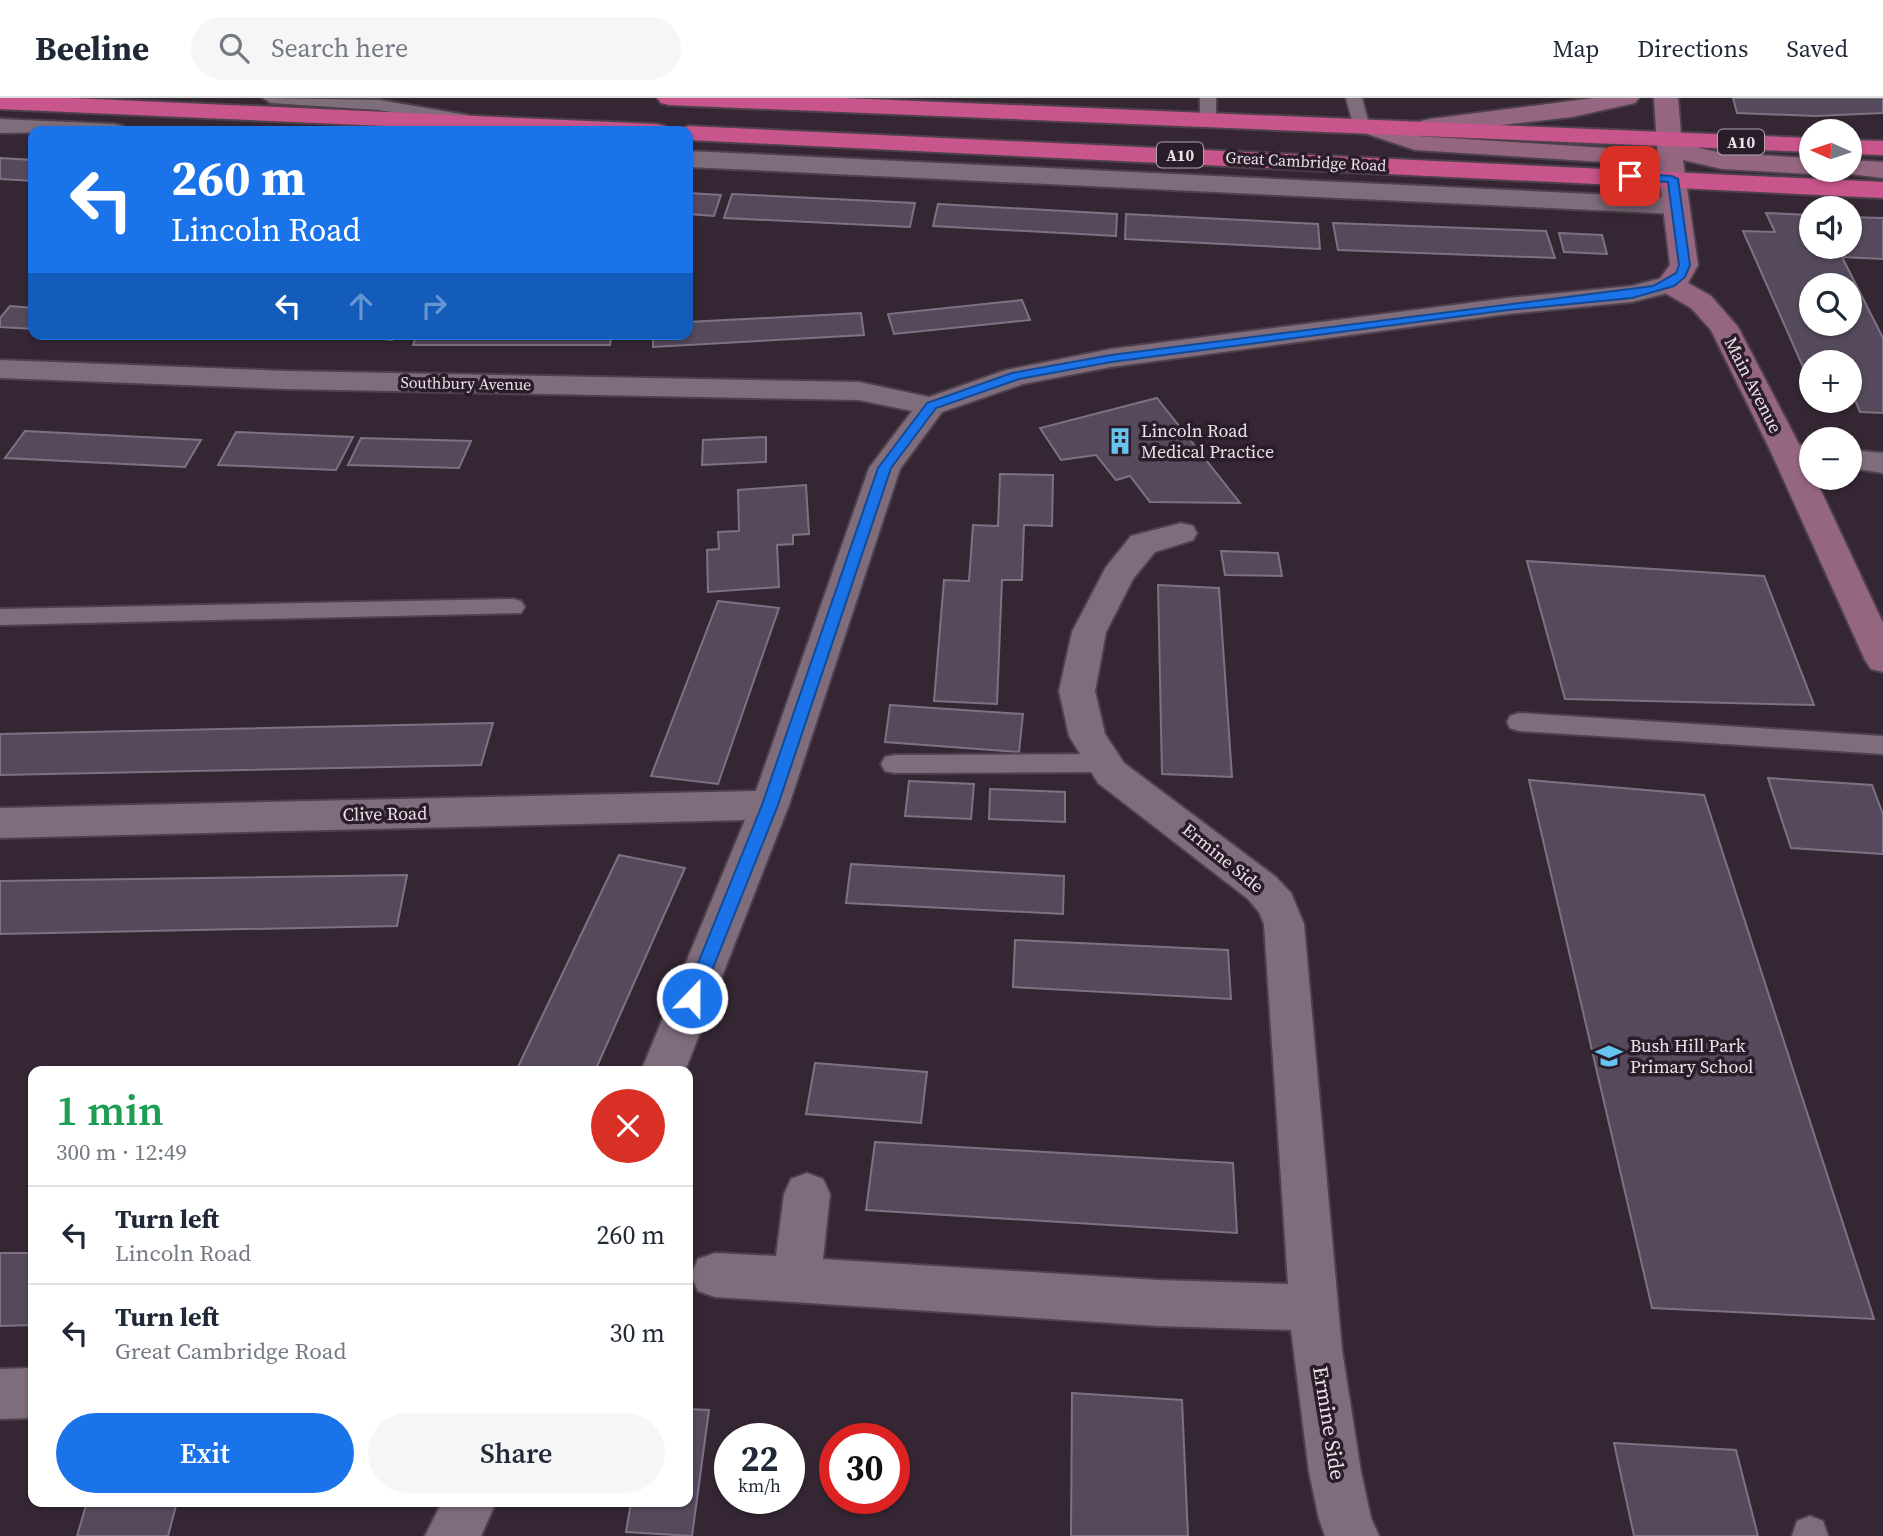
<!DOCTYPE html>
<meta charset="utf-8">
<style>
:root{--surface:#fff;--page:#f6f6f7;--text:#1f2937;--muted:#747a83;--line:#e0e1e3;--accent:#1a73e8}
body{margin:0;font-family:"Source Serif 4",serif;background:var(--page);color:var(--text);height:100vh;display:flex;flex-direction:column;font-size:26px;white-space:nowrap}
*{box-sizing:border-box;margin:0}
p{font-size:23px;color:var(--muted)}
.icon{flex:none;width:38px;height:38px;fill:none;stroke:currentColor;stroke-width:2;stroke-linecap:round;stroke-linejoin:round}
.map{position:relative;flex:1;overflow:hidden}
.panel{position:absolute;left:28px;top:968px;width:665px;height:441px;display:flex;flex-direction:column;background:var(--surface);border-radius:14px;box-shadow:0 2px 5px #0004}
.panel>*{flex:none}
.guide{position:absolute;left:28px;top:28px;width:665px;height:214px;border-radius:14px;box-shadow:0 2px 5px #0004;background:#1a73e8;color:#fff;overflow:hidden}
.needle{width:46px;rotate:273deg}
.fabs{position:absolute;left:1799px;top:21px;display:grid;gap:14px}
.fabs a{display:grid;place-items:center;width:63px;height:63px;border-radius:50%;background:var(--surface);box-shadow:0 2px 5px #0004;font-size:35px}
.speed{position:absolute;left:714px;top:1325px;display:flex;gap:14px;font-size:35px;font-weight:700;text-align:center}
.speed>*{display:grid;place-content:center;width:91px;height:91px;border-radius:50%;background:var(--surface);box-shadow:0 2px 5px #0004;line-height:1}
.speed small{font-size:18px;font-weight:400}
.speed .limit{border:10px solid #d22;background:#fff;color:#111}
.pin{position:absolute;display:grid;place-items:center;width:60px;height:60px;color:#fff;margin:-30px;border-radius:14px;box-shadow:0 4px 10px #0006}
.me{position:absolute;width:77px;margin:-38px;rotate:22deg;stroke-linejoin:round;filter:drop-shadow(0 0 5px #0008)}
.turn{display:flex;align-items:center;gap:24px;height:147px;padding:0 28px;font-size:32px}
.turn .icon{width:91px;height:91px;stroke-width:2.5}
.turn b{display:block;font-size:49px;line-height:60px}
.lanes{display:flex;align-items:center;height:66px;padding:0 28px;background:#0003;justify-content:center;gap:35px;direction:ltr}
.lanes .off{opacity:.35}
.round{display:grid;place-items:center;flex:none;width:74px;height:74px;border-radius:37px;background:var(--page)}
.overview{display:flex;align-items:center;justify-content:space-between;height:119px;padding:0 28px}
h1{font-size:42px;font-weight:600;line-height:52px;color:#1e9e55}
.button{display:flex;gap:14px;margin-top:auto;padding:14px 28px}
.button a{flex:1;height:80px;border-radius:42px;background:var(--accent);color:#fff;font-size:28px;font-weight:600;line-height:80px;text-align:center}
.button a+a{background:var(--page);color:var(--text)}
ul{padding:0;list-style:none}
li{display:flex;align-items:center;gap:21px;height:98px;padding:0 28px;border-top:2px solid var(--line)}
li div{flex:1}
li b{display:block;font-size:26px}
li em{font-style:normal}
header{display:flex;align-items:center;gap:42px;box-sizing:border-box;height:98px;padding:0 35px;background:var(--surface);border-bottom:2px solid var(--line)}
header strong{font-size:33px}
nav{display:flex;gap:38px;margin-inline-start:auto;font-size:24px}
.search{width:490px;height:63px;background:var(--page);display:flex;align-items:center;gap:18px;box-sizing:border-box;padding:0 24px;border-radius:38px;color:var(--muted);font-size:26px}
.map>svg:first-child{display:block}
.building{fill:#554a5c;stroke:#7d7284;stroke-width:2;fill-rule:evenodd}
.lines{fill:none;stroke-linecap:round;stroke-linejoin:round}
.lane-casing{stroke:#4e414c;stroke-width:4}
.street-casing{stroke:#4e414c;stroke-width:4}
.secondary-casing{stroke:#4e414c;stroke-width:4}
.highway-casing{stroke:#4e414c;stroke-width:4}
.lane{fill:#7f6d7c;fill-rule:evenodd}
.street{fill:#7f6d7c;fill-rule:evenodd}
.secondary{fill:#956680;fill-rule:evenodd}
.highway{fill:#c8558b;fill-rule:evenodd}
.route{fill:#1a73e8;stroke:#114b97;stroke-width:2}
.labels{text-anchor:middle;stroke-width:7;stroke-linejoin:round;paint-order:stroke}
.shield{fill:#2b1c29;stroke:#b1a6af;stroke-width:2}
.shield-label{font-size:16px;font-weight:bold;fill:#ebe1e9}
.far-street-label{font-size:16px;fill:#ebe1e9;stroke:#2b1c29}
.street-label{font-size:18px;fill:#ebe1e9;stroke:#2b1c29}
.poi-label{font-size:18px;fill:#ebe1e9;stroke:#2b1c29;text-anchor:start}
.near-street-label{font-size:21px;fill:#ebe1e9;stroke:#2b1c29}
</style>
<header>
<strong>Beeline</strong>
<div class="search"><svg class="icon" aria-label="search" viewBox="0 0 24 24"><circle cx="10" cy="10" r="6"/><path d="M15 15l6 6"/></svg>Search here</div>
<nav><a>Map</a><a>Directions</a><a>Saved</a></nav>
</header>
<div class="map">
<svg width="1883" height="1438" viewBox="0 0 1883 1438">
<rect width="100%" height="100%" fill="#352633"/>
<g class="building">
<polygon points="1733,0 1883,0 1883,15 1815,18 1737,15"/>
<polygon points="0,60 33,62 33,83 0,81"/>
<polygon points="688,95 721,97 714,118 688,116"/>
<polygon points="732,96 915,105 910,129 724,120"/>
<polygon points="938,106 1117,116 1116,138 933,128"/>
<path d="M1766,115l45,2v32h39v-30l33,1v41l-41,-2 41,81v75l-23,-1 -5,-12h-5v-38h-39v23l-68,-154 32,1zM1811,187h39v39h-39z"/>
<polygon points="1126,116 1318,126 1320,151 1125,141"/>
<polygon points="1333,125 1546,133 1555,160 1338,152"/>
<polygon points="1559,135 1602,137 1607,156 1564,154"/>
<polygon points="1022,202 1030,222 894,236 888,216"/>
<polygon points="10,208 33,210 33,231 0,229 0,220"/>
<polygon points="861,215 864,237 653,249 653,236 688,236 688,224"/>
<polygon points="332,236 395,236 392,242"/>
<polygon points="417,236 612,236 610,247 413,247"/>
<polygon points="1157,300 1240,405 1150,404 1130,378 1116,382 1096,357 1061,362 1040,330"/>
<polygon points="25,333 201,342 185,369 5,360"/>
<polygon points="236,334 353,339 336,372 218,367"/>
<polygon points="766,339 766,364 702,367 703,342"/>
<polygon points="361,340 471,343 459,370 348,367"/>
<polygon points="1000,376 1053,377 1052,428 1024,427 1022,482 1002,482 997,606 934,603 944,482 969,483 973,427 998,428"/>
<polygon points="806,387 809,436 793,437 793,446 777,447 779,489 708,494 707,452 719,451 718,434 739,433 738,392"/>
<polygon points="1221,453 1278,455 1282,478 1225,477"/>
<polygon points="1527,463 1764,478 1814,607 1565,601"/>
<polygon points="1158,487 1219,490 1232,679 1162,676"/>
<polygon points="718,503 779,510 718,686 651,678"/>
<polygon points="890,607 1023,616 1019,654 885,644"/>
<polygon points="493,625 481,667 0,677 0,636"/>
<polygon points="1768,680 1872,687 1883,716 1883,756 1791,750"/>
<polygon points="1529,682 1704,697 1874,1221 1652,1210"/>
<polygon points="909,683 974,686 971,721 905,718"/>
<polygon points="990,691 1065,694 1065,724 989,721"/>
<polygon points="619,757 685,770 595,973 516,973"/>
<polygon points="851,766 1064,778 1063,816 846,805"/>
<polygon points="407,777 397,828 0,836 0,783"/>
<polygon points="1015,842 1228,852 1231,901 1013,889"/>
<polygon points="815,965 927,974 921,1025 806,1016"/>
<polygon points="875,1044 1233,1065 1237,1135 866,1112"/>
<polygon points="0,1155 33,1155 33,1227 0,1228"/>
<polygon points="1072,1295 1182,1302 1188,1438 1071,1438"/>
<polygon points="688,1311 709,1312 692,1438 626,1434 631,1404 688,1404"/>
<polygon points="1614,1345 1736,1352 1758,1438 1634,1438"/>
<polygon points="87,1404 177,1404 168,1438 77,1438"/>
</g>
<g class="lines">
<defs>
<g id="lane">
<polygon points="263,0 379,2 467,17 475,22 467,27 379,12 271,5"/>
<polygon points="1200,0 1216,0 1216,23 1214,27 1202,27 1200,23"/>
<polygon points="1346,0 1362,0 1370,30 1368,34 1356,34 1354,30"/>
<polygon points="513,501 521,503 525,509 521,515 0,527 0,511"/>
<polygon points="1519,615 1883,638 1883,656 1519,633 1510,630 1507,624 1510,618"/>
<polygon points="1103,656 1112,658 1116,665 1112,672 1103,674 894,675 885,673 881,666 885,659 894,657"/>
<polygon points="1810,1418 1823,1423 1828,1438 1792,1438 1797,1423"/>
</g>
<g id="street">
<polygon points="0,21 114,26 123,28 126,33 0,35"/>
<polygon points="688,53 1676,100 1685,102 1689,108 1685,114 1676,116 688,69"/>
<polygon points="1670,178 1680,180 1684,186 1680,192 1632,204 1508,216 1111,269 1023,286 942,314 900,371 789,707 685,973 641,973 745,722 0,740 0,710 756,693 869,370 912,313 859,302 287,291 0,280 0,262 287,273 859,284 929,299 1006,272 1111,251 1508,200 1631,188"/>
<polygon points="1787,345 1811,348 1811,366 1776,361 1771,354 1776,347"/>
<polygon points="1850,352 1883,355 1883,375 1850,370"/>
<polygon points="1181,425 1193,428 1197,435 1193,442 1155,454 1133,481 1106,534 1095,593 1105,636 1124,665 1276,779 1291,795 1304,826 1342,1252 1361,1374 1371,1420 1379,1438 1325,1438 1319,1421 1309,1374 1291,1232 1158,1228 715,1199 698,1193 691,1177 698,1161 715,1155 776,1158 784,1096 791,1081 807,1075 823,1081 830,1096 823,1161 1158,1182 1288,1186 1264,826 1259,814 1248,801 1098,685 1069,638 1059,593 1072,534 1106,469 1131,438"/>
<polygon points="33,1270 33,1320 0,1321 0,1271"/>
<polygon points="442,1404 496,1404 481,1438 425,1438"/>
</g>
<g id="secondary">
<polygon points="1594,0 1639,0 1635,5 1572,19 1430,35 1421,33 1418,28 1421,23 1430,21"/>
<polygon points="1654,0 1678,0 1681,36 1699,50 1722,55 1811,60 1811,72 1821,72 1811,76 1722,71 1683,62 1698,167 1688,185 1711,198 1738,229 1803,354 1811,373 1811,380 1815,380 1883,525 1883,574 1871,571 1865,562 1771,354 1711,232 1691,210 1660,192 1656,186 1670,167 1660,84 1631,68 1621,65 1415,52 1367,36 1364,31 1367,26 1376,24 1418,38 1621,51 1648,57 1658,63"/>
<polygon points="1850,62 1883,64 1883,80 1841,75 1839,72 1850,72"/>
</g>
<g id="highway">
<polygon points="0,0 72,0 656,26 665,28 668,33 497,33 0,11"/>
<polygon points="657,0 844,0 1811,40 1811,54 669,7 661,5"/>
<polygon points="688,28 1883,84 1883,100 688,42 688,33 677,33"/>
<polygon points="1850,42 1883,43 1883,57 1850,56"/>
</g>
</defs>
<use href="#lane" class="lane-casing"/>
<use href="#street" class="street-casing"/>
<use href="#secondary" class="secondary-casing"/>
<use href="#highway" class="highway-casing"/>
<use href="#lane" class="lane"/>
<use href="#street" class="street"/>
<use href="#secondary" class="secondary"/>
<use href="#highway" class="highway"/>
</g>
<polygon class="route" points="1630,75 1672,78 1678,81 1690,167 1685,179 1674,188 1632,200 1508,212 1111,264 1019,281 936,310 891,370 778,707 701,900 698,905 692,908 686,905 684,900 762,707 878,370 927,305 1012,275 1111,257 1653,188 1676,175 1679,167 1668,84 1626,81 1626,76"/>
<defs>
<symbol id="building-bare" viewBox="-9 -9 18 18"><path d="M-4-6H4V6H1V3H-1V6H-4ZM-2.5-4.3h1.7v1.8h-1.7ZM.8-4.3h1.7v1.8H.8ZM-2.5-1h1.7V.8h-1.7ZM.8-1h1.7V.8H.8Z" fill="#66c4ef" stroke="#2b1c29" stroke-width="2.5" paint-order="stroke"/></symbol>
<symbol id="school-bare" viewBox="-9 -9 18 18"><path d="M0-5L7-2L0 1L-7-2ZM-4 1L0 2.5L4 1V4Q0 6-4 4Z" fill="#66c4ef" stroke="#2b1c29" stroke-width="2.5" paint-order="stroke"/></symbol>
</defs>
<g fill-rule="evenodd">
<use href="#building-bare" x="1101" y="324" width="38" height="38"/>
<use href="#school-bare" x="1590" y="939" width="38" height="38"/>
</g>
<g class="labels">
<g class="shield">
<rect x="1718" y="31.5" width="46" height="25" rx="5"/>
<rect x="1157" y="44.5" width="46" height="25" rx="5"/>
</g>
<g class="shield-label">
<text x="1741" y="50">A10</text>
<text x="1180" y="63">A10</text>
</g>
<g class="far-street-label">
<text transform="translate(1306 63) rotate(3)" y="6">Great Cambridge Road</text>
<text transform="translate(466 285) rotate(1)" y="6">Southbury Avenue</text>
</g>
<g class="street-label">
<text transform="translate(1753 287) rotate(63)" y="6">Main Avenue</text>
<text transform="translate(385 716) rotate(-1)" y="6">Clive Road</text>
<text transform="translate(1223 760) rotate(39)" y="6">Ermine Side</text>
</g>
<g class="poi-label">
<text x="1141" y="339">Lincoln Road<tspan x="1141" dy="21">Medical Practice</tspan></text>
<text x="1630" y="954">Bush Hill Park<tspan x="1630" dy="21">Primary School</tspan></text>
</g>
<g class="near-street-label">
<text transform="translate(1329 1325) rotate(81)" y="7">Ermine Side</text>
</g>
</g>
</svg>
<div class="fabs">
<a><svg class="needle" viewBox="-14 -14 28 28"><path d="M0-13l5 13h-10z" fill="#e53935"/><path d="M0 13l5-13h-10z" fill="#747a83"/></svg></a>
<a><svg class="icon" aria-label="sound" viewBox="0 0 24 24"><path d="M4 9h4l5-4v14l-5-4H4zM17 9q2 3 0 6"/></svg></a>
<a><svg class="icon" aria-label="search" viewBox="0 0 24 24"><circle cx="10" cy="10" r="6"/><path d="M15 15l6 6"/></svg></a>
<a>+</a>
<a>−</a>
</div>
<div class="speed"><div>22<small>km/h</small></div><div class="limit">30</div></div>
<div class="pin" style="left:1630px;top:78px;background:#d93025"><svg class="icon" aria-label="arrive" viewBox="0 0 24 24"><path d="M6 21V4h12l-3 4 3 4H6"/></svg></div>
<svg class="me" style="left:692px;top:900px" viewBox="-20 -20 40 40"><circle r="17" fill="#1a73e8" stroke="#fff" stroke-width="3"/><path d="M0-11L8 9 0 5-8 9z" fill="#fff"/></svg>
<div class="guide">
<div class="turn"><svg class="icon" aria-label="left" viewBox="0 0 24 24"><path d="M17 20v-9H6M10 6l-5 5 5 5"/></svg><div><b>260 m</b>Lincoln Road</div></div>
<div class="lanes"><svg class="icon" aria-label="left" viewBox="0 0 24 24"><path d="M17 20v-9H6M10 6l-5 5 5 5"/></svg><svg class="icon off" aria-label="ahead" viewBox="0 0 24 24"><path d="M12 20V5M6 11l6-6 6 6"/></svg><svg class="icon off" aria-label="right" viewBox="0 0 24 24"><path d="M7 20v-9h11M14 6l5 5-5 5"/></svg></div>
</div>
<section class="panel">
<div class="overview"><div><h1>1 min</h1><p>300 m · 12:49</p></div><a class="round" style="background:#d93025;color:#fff"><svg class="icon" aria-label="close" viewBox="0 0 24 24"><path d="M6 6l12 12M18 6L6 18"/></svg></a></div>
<ul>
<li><svg class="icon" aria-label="left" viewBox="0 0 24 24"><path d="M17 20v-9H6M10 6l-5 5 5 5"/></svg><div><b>Turn left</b><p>Lincoln Road</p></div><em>260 m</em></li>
<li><svg class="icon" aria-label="left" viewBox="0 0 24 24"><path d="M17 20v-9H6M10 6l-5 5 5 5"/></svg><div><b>Turn left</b><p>Great Cambridge Road</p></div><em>30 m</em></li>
</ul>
<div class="button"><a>Exit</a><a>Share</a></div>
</section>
</div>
